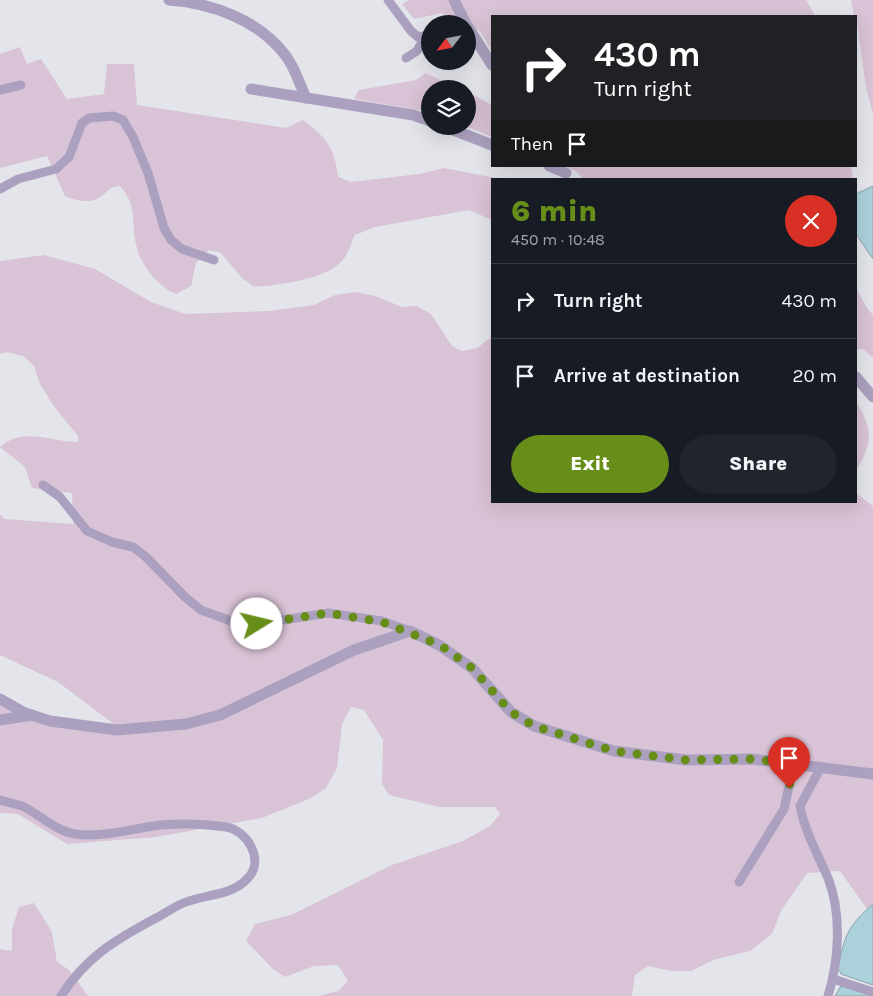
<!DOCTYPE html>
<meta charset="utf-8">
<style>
:root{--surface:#171b24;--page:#20242c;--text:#f1f3f6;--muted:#9ea1a6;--line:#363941;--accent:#688e1a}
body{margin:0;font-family:Karla,sans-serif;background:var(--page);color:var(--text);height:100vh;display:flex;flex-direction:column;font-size:19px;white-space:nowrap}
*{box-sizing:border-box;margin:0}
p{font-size:16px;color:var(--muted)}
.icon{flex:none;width:28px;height:28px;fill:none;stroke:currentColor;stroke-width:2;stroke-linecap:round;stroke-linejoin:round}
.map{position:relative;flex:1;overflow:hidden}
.drawer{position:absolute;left:491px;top:178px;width:366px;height:325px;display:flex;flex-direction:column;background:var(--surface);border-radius:0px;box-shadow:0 5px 20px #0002}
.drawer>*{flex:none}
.banner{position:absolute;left:491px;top:15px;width:366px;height:152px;border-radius:0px;box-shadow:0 5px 20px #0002;background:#202124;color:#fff;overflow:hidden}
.needle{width:32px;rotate:238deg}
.tools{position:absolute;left:421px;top:15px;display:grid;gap:10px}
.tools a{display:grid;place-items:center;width:55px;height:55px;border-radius:50%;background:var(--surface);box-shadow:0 5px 20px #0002;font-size:25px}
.pin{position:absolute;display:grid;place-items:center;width:42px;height:42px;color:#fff;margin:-51px -21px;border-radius:50% 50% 50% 0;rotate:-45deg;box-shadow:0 0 5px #0007}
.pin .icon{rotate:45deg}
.me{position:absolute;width:55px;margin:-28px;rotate:81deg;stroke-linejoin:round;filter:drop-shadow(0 0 4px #0008)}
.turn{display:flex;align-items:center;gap:18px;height:105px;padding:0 20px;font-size:22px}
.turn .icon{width:65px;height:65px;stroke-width:2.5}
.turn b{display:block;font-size:35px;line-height:42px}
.then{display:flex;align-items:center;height:48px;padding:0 20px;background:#0003;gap:10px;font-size:19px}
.round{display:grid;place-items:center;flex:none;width:52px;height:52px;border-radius:26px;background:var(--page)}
.head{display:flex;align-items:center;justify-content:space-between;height:85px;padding:0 20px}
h1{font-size:30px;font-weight:800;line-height:38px;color:var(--accent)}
.action{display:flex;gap:10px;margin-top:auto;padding:10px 20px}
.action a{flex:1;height:58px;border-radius:30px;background:var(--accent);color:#fff;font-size:20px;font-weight:800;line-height:58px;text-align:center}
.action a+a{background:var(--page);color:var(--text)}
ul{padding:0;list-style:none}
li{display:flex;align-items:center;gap:15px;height:75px;padding:0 20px;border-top:1px solid var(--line)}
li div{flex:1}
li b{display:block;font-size:19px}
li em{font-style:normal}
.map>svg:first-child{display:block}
.green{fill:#d9c3d6}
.water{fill:#abd1da;stroke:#8aa4ac}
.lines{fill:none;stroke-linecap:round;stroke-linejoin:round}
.minor{stroke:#aba0bf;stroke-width:9}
.tertiary{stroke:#aba0bf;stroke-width:11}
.route{stroke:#688e1a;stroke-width:9;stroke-dasharray:0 16.2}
</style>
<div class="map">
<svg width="873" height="996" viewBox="0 0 873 996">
<rect width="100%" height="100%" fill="#e3e5eb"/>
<g class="green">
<polygon points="409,0 806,0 815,16 492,16 492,51 480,31 442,13 414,19 402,4"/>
<polygon points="851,0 873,0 873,114 866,88 856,16 854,16"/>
<path d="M20,47l7,17 14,-5 26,40 37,-5 3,-30h27l3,41 149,23 17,-8c23,17 32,28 35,57l13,5 68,-8 25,-6 56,11h-8v41l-23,-10 -94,17 -20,8c-4,9 -7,20 -15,28 -18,17 -62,22 -86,24l-12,-9 -21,-25 -12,-3 -13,13 -5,23 -15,8c-17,-6 -35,-29 -39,-46 -7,-25 2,-41 -17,-62 -9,0 -11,4 -17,9 -12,10 -26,6 -38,1l-18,-40 -47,12v-114z"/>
<polygon points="425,73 462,89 430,89 430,112 354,99 359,90 416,80"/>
<polygon points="468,92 492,105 492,137 466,126"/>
<polygon points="565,166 851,166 853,179 583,179 576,171"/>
<path d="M44,255l51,14 56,33 34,12 84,-3 45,-6 21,-10 21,-3 19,4 27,11 15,-1 14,8 21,32 10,5 15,-3 13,-10 2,-7v170h364v-8l17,13v398l-6,5 -27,-38 -33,2 -26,38 -9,23 -22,17 -37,9 -22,11h-20l-23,-5 -13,9 -3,21h-313l19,-5 10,-10 -10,-16 -24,1 -29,11 -12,-8 -27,-28 9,-17 36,-9 101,-50 71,-24 27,-15 10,-12 -5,-7h-56l-50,-12 -7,-11 1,-44 -19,-30 -13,-3 -9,17 -5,44 -11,20 -15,10 -49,20 -106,19 -89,7 -49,-30 -18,-1v-108l37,17 78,3 -57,-43 -58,-27v-140l4,4 69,5 -1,-31 -40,-5 -7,-21 -25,-20c23,-21 51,-5 78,-5v-6l-23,-28 -15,-24 -6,-18 -11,-10 -16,-4 -7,2v-93z"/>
<polygon points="856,288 867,308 873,315 873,358 863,349 856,350"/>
<path d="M856,402c17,25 17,43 0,68z"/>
<polygon points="34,903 52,932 57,962 69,970 88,996 0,996 0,949 12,951 12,929 19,907"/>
</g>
<g class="water">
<polygon points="873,186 873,259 856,234 856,194"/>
<path d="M873,904v81l-32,-11 -3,-6c7,-33 9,-41 35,-64z"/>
<polygon points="841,986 872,996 835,996"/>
</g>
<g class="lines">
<g class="minor">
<polyline points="388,0 411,31 418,37 430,35"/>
<polyline points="406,58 417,51 425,37"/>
<polyline points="0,90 21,85"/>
<polyline points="0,189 18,179 56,169 69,157 82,123 89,118 113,116 123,120 133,137 148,173 164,228 171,240 182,249 214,260"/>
<polyline points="43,485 60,497 87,531 112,542 133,547 146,557 185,597 201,610 231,621 257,624 328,613 382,621 410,631"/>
<path d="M821,767l-21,39c5,26 18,49 28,72 14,36 11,82 0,118"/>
<path d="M0,800c7,2 15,4 22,6 17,8 34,25 53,28 28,4 59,-6 86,-9 21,-2 44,-1 65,2 21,3 39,33 22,51 -15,17 -39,16 -59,23 -11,3 -23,12 -33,17 -41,22 -70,39 -95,78"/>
<polyline points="739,882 784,809 794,764"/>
<polyline points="833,979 873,992"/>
</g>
<g class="tertiary">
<path d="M169,0c43,3 90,20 117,56 9,12 14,29 20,42"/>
<polyline points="454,0 466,24"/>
<polyline points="468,27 492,65"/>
<polyline points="251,89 413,115 430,121"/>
<polyline points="443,126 492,145"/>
<polyline points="549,166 566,173"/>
<polyline points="856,377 873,397"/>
<polyline points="0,699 25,713 50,721 117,730 186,724 220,715 354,650 410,631 439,645 472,668 511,712 534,726 614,751 686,760 752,759 873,774"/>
<polyline points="0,720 32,715"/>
</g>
</g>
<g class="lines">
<polyline class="route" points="257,624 328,613 382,622 440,645 472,668 511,712 534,726 614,751 686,760 752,759 794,764 789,788"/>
</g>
</svg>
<div class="tools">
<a><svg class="needle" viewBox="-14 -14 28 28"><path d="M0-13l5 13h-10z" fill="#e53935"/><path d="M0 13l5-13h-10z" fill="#9ea1a6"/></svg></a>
<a><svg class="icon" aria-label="layers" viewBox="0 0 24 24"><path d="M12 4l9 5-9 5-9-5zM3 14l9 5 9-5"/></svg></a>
</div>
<div class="pin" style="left:789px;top:788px;background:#d93025"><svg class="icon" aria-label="arrive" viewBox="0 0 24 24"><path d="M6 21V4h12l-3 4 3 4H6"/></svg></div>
<svg class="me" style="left:257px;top:624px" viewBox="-20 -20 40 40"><circle r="19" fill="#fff"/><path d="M0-13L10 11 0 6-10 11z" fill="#688e1a"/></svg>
<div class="banner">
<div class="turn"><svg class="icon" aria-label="right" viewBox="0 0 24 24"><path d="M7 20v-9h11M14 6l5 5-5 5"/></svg><div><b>430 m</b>Turn right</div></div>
<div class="then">Then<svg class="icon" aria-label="arrive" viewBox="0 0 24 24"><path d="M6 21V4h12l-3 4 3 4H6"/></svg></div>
</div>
<section class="drawer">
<div class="head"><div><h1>6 min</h1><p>450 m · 10:48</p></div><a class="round" style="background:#d93025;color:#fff"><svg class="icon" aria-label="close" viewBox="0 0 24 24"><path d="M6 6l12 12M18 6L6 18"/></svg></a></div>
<ul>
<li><svg class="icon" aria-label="right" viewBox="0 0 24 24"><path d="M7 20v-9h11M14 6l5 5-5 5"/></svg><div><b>Turn right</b></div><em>430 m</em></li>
<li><svg class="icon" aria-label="arrive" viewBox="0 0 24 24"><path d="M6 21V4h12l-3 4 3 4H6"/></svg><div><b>Arrive at destination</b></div><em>20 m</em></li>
</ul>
<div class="action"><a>Exit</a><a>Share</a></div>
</section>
</div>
